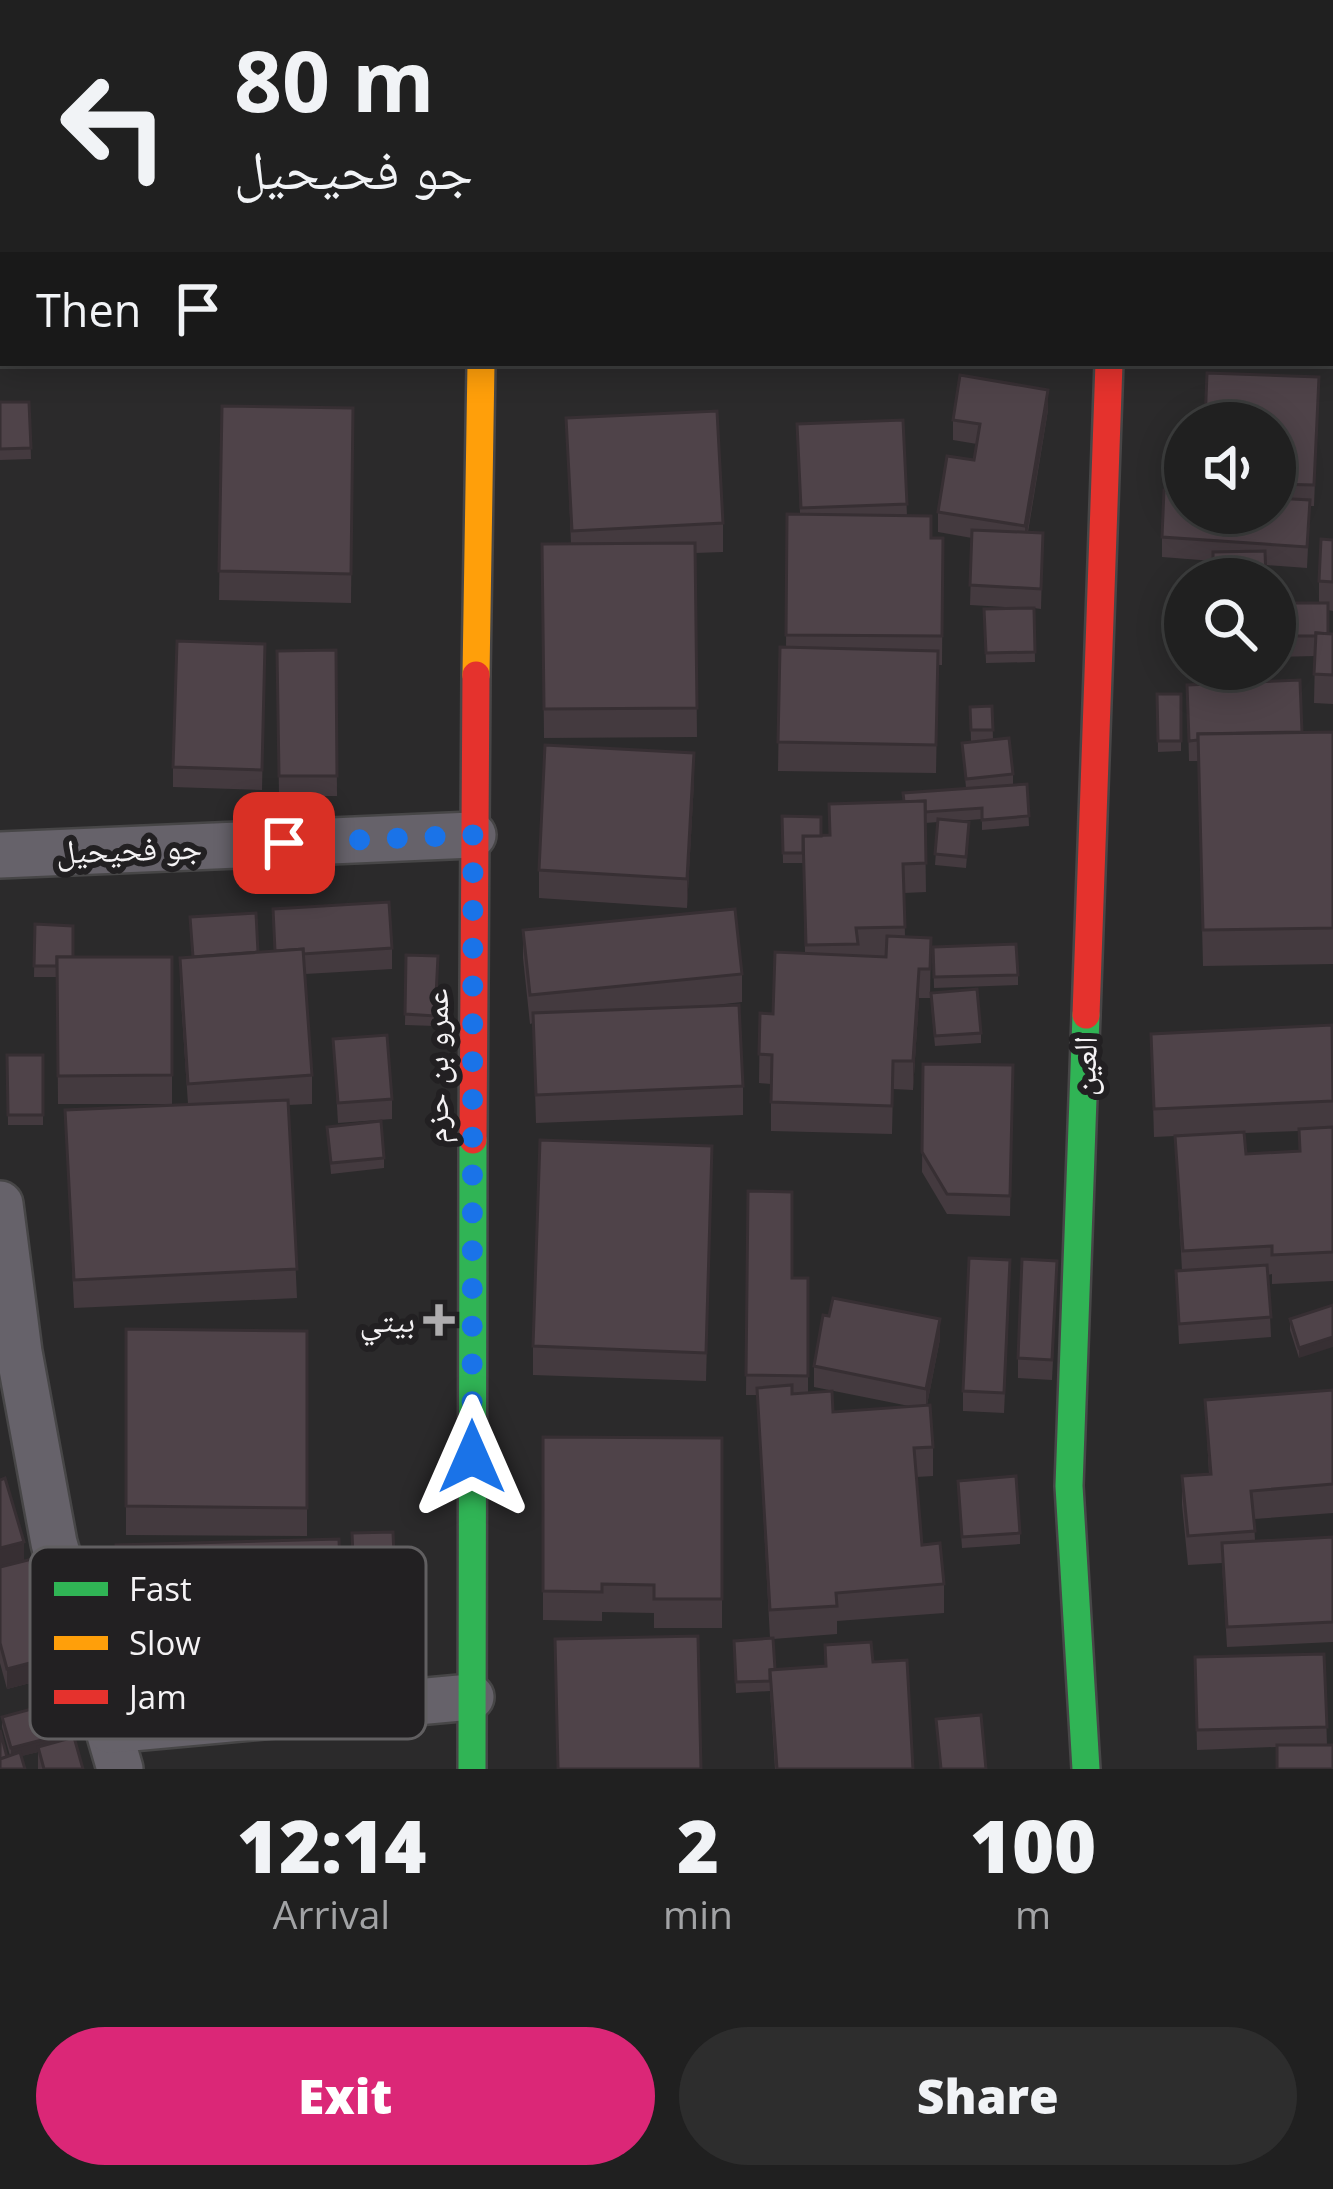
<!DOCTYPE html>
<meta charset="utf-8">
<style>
:root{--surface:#202020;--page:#2d2d2d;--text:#f1f3f6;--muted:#a2a3a5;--line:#3d3e3e;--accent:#db2777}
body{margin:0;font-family:"Open Sans","Noto Naskh Arabic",sans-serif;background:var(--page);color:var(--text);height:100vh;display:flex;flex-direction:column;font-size:45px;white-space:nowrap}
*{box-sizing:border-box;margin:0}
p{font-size:39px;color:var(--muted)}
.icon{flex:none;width:66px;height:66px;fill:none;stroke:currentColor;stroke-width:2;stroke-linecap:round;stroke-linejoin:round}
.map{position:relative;height:1769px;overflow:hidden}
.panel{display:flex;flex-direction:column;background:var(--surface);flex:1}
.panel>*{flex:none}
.hud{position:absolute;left:0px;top:0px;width:1335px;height:366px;box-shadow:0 6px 30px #0003,0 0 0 3px var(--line);background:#202020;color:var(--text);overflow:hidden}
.tools{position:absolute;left:1164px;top:402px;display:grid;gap:24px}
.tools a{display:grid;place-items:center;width:132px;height:132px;border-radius:50%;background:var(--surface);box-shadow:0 6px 30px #0003,0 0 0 3px var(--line);font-size:60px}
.pin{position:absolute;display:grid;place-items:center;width:102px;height:102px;color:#fff;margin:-51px;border-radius:24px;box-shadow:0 6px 18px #0006}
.me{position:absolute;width:132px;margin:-66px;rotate:0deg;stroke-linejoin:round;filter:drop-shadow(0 0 9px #0008)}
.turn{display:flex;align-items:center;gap:42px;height:252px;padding:0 36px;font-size:54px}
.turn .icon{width:156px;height:156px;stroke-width:2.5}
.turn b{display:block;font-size:84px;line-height:102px}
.then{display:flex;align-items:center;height:114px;padding:0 36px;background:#0003;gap:24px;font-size:45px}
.eta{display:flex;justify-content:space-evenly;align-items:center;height:204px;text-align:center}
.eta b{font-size:72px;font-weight:800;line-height:84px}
.action{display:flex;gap:24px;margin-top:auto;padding:24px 36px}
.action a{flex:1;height:138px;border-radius:72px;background:var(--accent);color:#fff;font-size:48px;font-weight:800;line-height:138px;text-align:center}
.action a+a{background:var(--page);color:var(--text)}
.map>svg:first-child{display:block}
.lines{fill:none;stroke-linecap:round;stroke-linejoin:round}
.street-casing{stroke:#474647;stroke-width:50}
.fast-casing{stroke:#474647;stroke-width:32}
.slow-casing{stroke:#474647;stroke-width:32}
.jam-casing{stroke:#474647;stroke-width:32}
.street{stroke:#66626a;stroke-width:45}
.fast{stroke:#30b455;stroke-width:27}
.slow{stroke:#ff9f0a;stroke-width:27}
.jam{stroke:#e5322d;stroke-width:27}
.wall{fill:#443a3f;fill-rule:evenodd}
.shaded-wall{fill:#372f33}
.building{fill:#4f4349;stroke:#372f33;stroke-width:3}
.route{stroke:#1a73e8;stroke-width:21;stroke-dasharray:0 37.8}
.poi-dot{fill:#aeacae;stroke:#222022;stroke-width:4.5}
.labels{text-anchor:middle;stroke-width:12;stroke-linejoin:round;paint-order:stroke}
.street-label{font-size:33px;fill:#f4f2f4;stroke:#222022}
.poi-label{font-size:33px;fill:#f4f2f4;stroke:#222022;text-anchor:end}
.key{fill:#222022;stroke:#615f61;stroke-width:3}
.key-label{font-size:33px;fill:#f4f2f4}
</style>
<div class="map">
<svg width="1333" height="1769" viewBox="0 0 1333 1769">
<rect width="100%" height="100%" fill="#2b2a2b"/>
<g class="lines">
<defs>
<g id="street">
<polyline points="1130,3 1130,0"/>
<polyline points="1332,170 1333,170"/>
<polyline points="0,323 3,323"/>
<polyline points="0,855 473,835"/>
<polyline points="0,1204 19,1352 54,1543 120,1769"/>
<polyline points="110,1730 471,1697"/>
</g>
<g id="fast">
<polyline points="1086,1015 1069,1486 1086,1769"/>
<polyline points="472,1769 473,1140"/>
</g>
<polyline id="slow" points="476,675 481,363"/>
<g id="jam">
<polyline points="1086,1015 1109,363"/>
<polyline points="473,1140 476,675"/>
</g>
</defs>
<use href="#street" class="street-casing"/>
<use href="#fast" class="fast-casing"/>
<use href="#slow" class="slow-casing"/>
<use href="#jam" class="jam-casing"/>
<use href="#street" class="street"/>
<use href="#fast" class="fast"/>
<use href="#slow" class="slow"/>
<use href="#jam" class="jam"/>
</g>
<g class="wall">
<polygon points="0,0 3,3 3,85 0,85"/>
<polygon points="82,0 113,0 112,3 82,2"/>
<polygon points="899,0 939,0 939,2"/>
<polygon points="1319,377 1314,506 1310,506 1307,568 1266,565 1213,579 1213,561 1162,557 1162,537 1275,513 1275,423"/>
<polygon points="0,402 29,402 31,459 0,460"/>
<polygon points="222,406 353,408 351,603 219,600"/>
<polygon points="1048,410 1028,532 1043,533 1041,609 1034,608 1035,662 986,663 984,609 1022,608 970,605 972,538 938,532 938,512 974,460 977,444 953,440 953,420"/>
<polygon points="566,418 723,523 723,552 695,553 697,737 544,738 542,544 571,544"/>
<polygon points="903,420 907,516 931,538 943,538 942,665 938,665 936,773 778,771 780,647 786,647 787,514 800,514 797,424"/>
<polygon points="1333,540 1333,611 1328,610 1328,634 1333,634 1333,704 1314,703 1315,656 1275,657 1275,603 1319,603 1319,581"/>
<polygon points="265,644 262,790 173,787 173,767"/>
<polygon points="336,650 337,796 279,796 277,651"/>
<polygon points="1187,685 1302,732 1333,732 1333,964 1203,966 1198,761 1189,761"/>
<polygon points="1157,694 1181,694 1181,751 1158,752"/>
<polygon points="992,706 993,740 1013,774 1013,785 1027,784 1029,826 982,830 982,819 957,821 969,832 966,868 935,865 938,822 925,823 926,892 904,893 905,937 931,938 930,998 919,998 913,1090 893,1089 892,1134 771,1131 771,1084 759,1083 760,1013 773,1014 805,953 803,863 783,863 782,816 821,836 829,835 829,804 903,802 966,788 962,743 986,741 971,741 970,707"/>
<polygon points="694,782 687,908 539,898 539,870"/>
<polygon points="273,909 392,948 392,969 305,974 312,1075 312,1104 288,1105 297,1298 74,1308 65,1110 188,1104 180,986 180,958 274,951"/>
<polygon points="35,924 73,957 172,957 172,1104 58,1104 57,977 34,977"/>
<polygon points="523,930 742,974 742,1002 698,1007 743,1086 743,1115 536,1123 533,1023 530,1024 523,958"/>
<polygon points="933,947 1018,975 1018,985 934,988"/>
<polygon points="406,955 438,956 435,1026 405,1025"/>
<polygon points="931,1004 981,1033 981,1043 935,1046"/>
<path d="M1151,1034l182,9v238l-61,3v-10l-4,1 3,62 -92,7 -3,-73h6l-7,-135 -21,1zM1299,1131v20l-53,3 -2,-21z"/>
<polygon points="333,1039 392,1099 392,1119 338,1123"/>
<polygon points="7,1055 43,1055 43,1125 8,1125"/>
<polygon points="923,1064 1013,1065 1010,1216 947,1214 922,1172"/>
<polygon points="327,1127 384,1158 384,1168 331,1174"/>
<polygon points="712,1146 706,1381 533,1375 533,1346"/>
<polygon points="748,1191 792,1278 808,1278 808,1393 833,1412 909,1406 814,1387 814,1366 940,1339 927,1405 933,1447 933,1476 916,1477 922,1545 944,1584 944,1613 837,1621 837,1634 773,1639 775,1669 873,1662 913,1769 775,1769 770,1691 736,1693 734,1641 770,1638 757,1395 746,1395"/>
<polygon points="1010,1281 1004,1413 963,1411 963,1391"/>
<polygon points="1057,1281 1052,1380 1018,1378 1018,1358"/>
<polygon points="1333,1305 1299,1358 1290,1330 1290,1319"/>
<polygon points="126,1329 307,1331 307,1536 126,1535"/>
<polygon points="1333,1390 1333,1513 1254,1519 1255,1541 1333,1537 1333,1642 1227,1647 1222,1563 1188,1565 1182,1505 1182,1476 1209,1474 1205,1400"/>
<polygon points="543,1437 722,1438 722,1628 654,1628 654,1613 602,1612 602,1621 543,1620"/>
<polygon points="0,1480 57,1676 7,1689 0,1663"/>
<polygon points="958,1491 1020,1533 1020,1544 962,1548"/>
<polygon points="116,1545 343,1663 343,1692 120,1698"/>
<polygon points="352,1553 398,1649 398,1669 357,1670"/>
<polygon points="1324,1654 1327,1745 1197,1750 1195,1657"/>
<polygon points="2,1717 65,1740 83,1769 38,1769 38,1752 21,1756 7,1757 10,1756 2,1727"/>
</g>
<g class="shaded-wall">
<polygon points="1048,390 1048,410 1025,546 1025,526"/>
<polygon points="694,753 694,782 687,908 687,879"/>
<polygon points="919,969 919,998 913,1090 913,1061"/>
<polygon points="940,1319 940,1339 926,1410 926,1389"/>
<polygon points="1333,1337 1333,1347 1299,1358 1299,1348"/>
<polygon points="24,1542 24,1562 0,1569 0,1548"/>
<polygon points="57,1656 57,1676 7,1689 7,1669"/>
<polygon points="65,1734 65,1744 38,1747 38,1752 11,1759 11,1748"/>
</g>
<g class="building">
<polygon points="0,0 40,0 40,3 3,3 3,65 0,65"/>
<polygon points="202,0 295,0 294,3 202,3"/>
<polygon points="296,0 389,0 390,3 297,3"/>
<polygon points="390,0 478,0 479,3 391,3"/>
<polygon points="521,0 599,0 600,3 521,3"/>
<rect x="608" y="0" width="94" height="3"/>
<polygon points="751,0 891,0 912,3 751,3"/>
<polygon points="1224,0 1333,0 1332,14 1332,3 1224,3"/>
<rect x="1332" y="25" width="1" height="73"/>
<polygon points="1207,373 1319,377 1314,485 1275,484 1275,423 1205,423"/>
<polygon points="960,375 1048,390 1025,526 938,512 947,456 974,460 980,424 953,420"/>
<polygon points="0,402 29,402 31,448 0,449"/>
<polygon points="222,406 353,408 351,574 219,571"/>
<polygon points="717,411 723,523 572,531 566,418"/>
<polygon points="903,420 907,504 801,508 797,424"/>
<polygon points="1164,490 1185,491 1185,513 1275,513 1275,498 1310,500 1307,547 1162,537"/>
<polygon points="787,514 931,516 931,538 943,538 942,636 786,635"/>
<polygon points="972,530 1043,533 1041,589 970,585"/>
<polygon points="1321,539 1333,540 1333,582 1319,581"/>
<polygon points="695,543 697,708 544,709 542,544"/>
<polygon points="1265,551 1266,579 1208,579 1213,579 1213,552"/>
<polygon points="1275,603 1328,603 1328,634 1316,633 1316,636 1275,636"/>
<polygon points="1034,608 1035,652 986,653 984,609"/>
<polygon points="1316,633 1333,634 1333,675 1314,674"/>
<polygon points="177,641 265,644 262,770 173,767"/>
<polygon points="780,647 938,651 936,745 778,742"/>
<polygon points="336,650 337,776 279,776 277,651"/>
<polygon points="1300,680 1302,732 1198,734 1198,740 1189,741 1187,685"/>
<polygon points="1157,694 1181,694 1181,741 1158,741"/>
<polygon points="992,706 993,730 971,730 970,707"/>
<polygon points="1333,732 1333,928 1203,930 1198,734"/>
<polygon points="1009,738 1013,774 966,779 962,743"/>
<polygon points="545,745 694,753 687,879 539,870"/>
<polygon points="1027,784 1029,816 982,820 982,808 925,812 925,801 904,802 903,793"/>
<polygon points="925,801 926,863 903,864 905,927 856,928 858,944 806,945 803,836 830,835 829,804"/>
<polygon points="782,816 821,817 821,836 803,836 803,853 783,853"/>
<polygon points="938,819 969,822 966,857 935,854"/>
<polygon points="389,902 392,948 303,954 303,949 275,951 273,909"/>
<polygon points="735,909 742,974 530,995 523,930"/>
<polygon points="256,913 258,952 193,957 190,917"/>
<polygon points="35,924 73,926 73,957 57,957 57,966 34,966"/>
<polygon points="887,936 931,938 930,969 919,969 913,1061 893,1061 892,1106 771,1102 772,1055 759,1054 760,1013 773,1014 775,952 886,957"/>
<polygon points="1016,944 1018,975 934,977 933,947"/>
<polygon points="303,949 312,1075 188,1084 180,958"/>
<polygon points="406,955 438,956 435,1016 405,1014"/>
<polygon points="57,957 172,957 172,1075 58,1076"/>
<polygon points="977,989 981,1033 935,1036 931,993"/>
<polygon points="739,1005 743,1086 536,1095 533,1013"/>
<polygon points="1332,1025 1333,1101 1154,1109 1151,1034"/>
<polygon points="387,1035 392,1099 338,1103 333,1039"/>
<polygon points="7,1055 43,1055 43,1115 8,1115"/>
<polygon points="923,1064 1013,1065 1010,1196 947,1194 922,1152"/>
<polygon points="288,1100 297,1269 74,1280 65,1110"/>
<polygon points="381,1121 384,1158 331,1163 327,1127"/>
<polygon points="1333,1127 1333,1252 1272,1255 1272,1246 1183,1251 1175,1136 1244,1132 1246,1154 1300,1151 1299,1129"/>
<polygon points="540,1140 712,1146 706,1353 533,1346"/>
<polygon points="748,1191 792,1192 792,1278 808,1278 808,1376 746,1375"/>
<polygon points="969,1258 1010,1260 1004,1393 963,1391"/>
<polygon points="1022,1259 1057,1261 1052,1360 1018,1358"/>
<polygon points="1267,1265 1271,1317 1179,1324 1176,1271"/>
<polygon points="833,1298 940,1319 926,1389 814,1366 823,1315 829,1316"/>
<polygon points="1333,1305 1333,1337 1299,1348 1290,1319"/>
<polygon points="126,1329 307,1331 307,1508 126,1506"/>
<polygon points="792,1385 792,1394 832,1391 833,1412 930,1405 933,1447 914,1448 922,1545 940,1543 944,1584 836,1593 837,1606 770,1610 757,1388"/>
<polygon points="1333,1390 1333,1484 1251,1491 1255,1531 1188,1536 1182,1476 1211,1474 1205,1400"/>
<polygon points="543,1437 722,1438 722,1599 654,1599 654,1585 602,1584 602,1592 543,1591"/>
<polygon points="1016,1476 1020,1533 962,1537 958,1481"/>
<polygon points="5,1478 24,1542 0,1548 0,1480"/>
<polygon points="393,1532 398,1649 357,1650 352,1533"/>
<polygon points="1333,1537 1333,1622 1227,1627 1222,1543"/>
<polygon points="339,1539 343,1663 120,1669 116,1545"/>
<polygon points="32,1559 57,1656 7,1669 0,1643 0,1567"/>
<polygon points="698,1636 701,1769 558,1769 555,1639"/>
<polygon points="773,1638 775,1669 770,1670 770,1681 736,1682 734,1641"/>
<polygon points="871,1642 873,1662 907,1660 913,1769 777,1769 770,1670 826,1666 825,1645"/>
<polygon points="1324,1654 1327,1727 1197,1730 1195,1657"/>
<polygon points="57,1702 65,1734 11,1748 2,1717"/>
<polygon points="981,1715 986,1769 941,1769 936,1719"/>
<polygon points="0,1730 7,1757 0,1759"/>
<polygon points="74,1737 83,1769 44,1769 38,1747"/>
<rect x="1277" y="1745" width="56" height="24"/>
<polygon points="20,1752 25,1769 0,1769 0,1759"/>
</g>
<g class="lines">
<polyline class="route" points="284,843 473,835 472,1457"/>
</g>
<path class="poi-dot" d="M433 1302h12v12h12v12h-12v12h-12v-12h-12v-12h12z"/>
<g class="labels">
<g class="street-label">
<text transform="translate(129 849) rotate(-2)" y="12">جو فحيحيل</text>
<text transform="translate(436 1066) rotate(-90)" y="12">عمرو بن حزم</text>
<text transform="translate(1084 1066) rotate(-88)" y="12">العين</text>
</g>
<g class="poi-label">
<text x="415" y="1332">بيتي</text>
</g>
</g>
<rect x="30" y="1547" width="396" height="192" rx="18" class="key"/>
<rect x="54" y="1582" width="54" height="14" fill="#30b455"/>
<rect x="54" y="1636" width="54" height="14" fill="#ff9f0a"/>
<rect x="54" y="1690" width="54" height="14" fill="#e5322d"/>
<g class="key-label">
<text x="129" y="1601">Fast</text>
<text x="129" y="1655">Slow</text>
<text x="129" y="1709">Jam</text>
</g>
</svg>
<div class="tools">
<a><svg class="icon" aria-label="sound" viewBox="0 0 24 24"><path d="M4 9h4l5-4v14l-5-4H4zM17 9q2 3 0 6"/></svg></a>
<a><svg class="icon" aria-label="search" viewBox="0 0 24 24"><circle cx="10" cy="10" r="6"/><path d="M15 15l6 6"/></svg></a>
</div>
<div class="pin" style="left:284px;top:843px;background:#d93025"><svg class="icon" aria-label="arrive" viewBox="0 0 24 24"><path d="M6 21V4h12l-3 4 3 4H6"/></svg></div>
<svg class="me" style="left:472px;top:1457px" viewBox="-20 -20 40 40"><path d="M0-17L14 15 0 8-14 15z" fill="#1a73e8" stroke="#fff" stroke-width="4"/></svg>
<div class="hud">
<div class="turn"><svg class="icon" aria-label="left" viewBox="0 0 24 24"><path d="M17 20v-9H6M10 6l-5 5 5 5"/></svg><div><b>80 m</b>جو فحيحيل</div></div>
<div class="then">Then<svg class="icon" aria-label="arrive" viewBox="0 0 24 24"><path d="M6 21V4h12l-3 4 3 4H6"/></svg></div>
</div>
</div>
<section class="panel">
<div class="eta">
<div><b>12:14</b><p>Arrival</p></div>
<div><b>2</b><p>min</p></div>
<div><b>100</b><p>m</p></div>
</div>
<div class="action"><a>Exit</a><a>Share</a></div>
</section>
